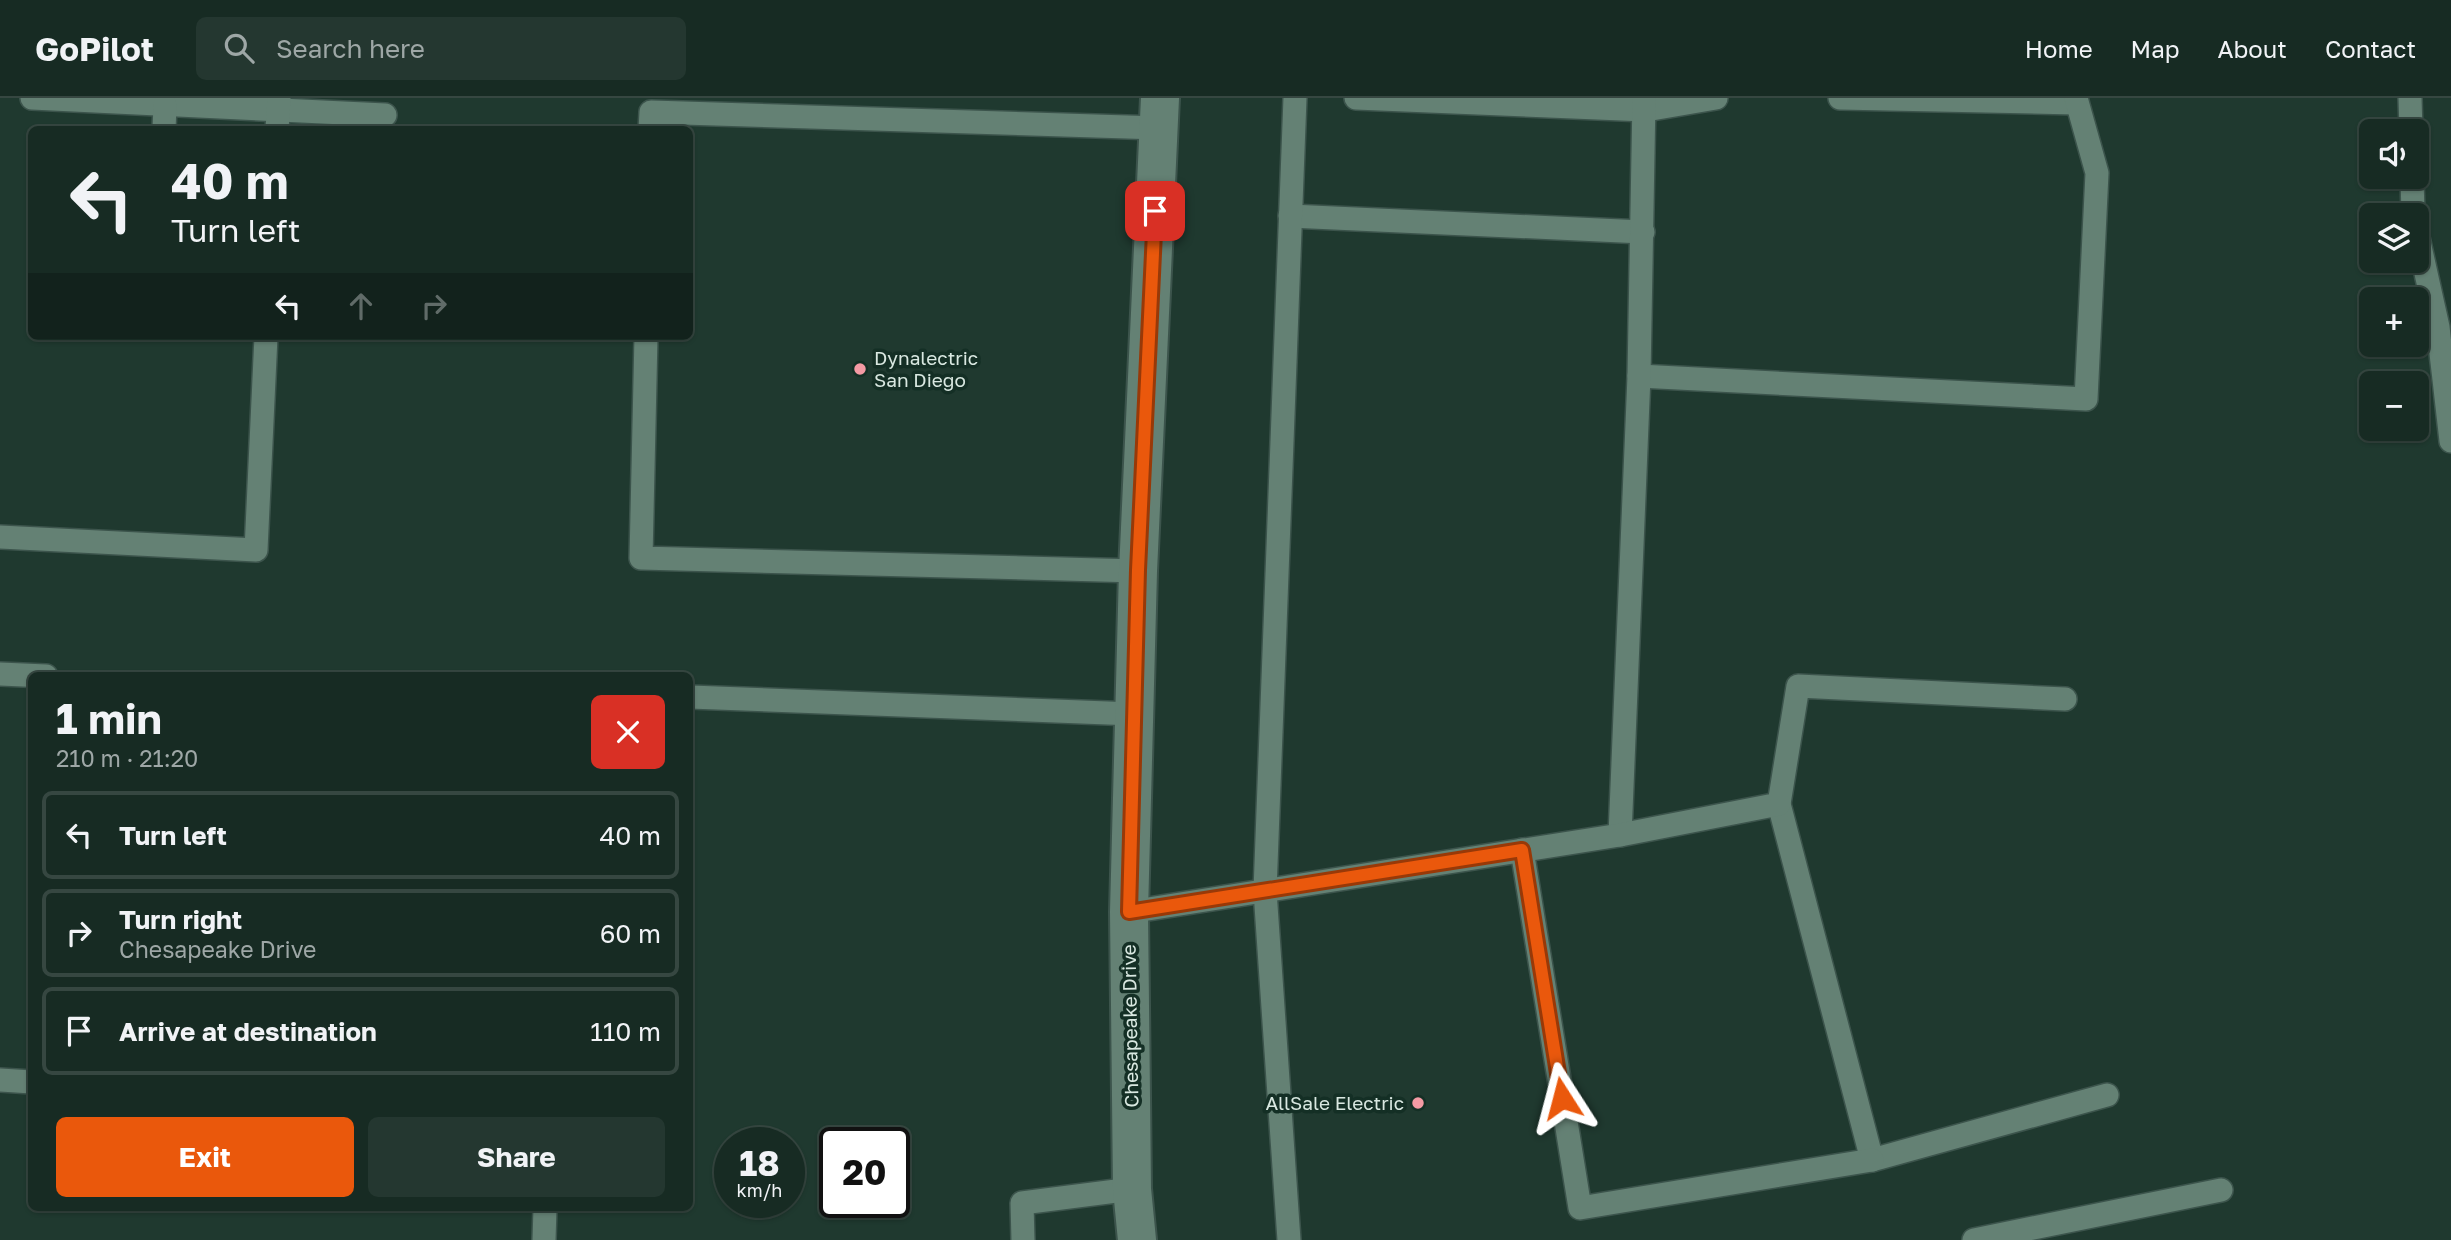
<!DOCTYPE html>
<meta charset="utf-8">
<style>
:root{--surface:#172b23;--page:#243730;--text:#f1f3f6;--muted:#9ea7a6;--line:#364741;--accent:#ea580c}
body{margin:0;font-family:"Golos Text",sans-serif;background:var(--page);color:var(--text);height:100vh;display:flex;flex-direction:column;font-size:26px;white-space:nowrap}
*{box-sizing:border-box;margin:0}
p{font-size:23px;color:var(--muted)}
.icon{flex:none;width:38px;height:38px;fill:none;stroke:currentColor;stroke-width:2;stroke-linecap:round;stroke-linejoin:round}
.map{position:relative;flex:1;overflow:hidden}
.side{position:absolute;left:28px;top:574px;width:665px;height:539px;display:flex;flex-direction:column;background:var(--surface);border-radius:10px;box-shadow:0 2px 5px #0004,0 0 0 2px var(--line)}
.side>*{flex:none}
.banner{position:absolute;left:28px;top:28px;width:665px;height:214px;border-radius:10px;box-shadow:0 2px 5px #0004,0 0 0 2px var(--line);background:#172b23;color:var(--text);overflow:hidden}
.buttons{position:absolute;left:2359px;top:21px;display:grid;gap:14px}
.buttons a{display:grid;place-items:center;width:70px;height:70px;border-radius:10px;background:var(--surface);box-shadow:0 2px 5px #0004,0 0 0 2px var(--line);font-size:35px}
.speed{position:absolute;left:714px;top:1029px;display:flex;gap:14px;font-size:35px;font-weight:700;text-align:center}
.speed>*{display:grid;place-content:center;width:91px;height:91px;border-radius:50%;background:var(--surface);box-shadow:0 2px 5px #0004,0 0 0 2px var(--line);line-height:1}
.speed small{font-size:18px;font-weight:400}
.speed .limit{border:4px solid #111;border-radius:10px;background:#fff;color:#111}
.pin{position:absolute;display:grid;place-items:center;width:60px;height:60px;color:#fff;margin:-30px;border-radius:14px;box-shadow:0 4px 10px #0006}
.me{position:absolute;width:77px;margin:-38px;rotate:351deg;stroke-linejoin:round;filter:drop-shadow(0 0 5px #0008)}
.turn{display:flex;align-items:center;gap:24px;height:147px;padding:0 28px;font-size:32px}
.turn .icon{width:91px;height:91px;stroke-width:2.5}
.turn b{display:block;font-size:49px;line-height:60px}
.lanes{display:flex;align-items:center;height:66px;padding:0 28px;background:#0003;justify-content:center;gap:35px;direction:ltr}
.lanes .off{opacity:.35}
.round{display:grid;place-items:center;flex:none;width:74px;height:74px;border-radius:10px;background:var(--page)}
.overview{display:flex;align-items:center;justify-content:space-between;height:119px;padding:0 28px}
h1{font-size:42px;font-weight:700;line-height:52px}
.cta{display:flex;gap:14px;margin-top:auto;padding:14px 28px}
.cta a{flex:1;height:80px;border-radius:10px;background:var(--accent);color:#fff;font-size:28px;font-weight:700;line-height:80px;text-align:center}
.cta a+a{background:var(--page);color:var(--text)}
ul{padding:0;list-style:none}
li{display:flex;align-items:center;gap:21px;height:88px;margin:0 14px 10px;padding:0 14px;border:4px solid var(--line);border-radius:10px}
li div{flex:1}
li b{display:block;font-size:26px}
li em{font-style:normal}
header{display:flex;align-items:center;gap:42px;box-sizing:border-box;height:98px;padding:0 35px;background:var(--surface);border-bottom:2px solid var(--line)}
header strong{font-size:33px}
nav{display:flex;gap:38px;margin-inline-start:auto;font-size:24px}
.search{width:490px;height:63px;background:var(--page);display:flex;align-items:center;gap:18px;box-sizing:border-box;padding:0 24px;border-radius:10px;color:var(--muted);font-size:26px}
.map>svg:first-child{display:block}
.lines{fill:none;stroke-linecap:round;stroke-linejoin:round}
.service-casing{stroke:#3c544c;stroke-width:26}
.tertiary-casing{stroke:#3c544c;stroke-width:42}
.service{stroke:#648174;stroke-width:23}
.tertiary{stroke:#648174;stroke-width:38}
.route-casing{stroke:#983908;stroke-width:18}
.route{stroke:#ea580c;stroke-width:12}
.poi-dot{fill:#f49aa4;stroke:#142f25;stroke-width:2.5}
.labels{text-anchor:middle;stroke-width:7;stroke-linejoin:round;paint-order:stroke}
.poi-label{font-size:19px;fill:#d9e8e1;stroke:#142f25;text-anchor:start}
.street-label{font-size:19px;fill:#d9e8e1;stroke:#142f25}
</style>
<header>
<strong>GoPilot</strong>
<div class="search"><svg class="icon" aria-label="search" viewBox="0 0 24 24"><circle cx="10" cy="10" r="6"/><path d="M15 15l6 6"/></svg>Search here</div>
<nav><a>Home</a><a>Map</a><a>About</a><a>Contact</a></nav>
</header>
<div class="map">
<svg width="2451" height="1142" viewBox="0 0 2451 1142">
<rect width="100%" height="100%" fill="#1f392f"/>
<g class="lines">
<defs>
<g id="service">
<polyline points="32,0 385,17"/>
<polyline points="1356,0 1646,12 1716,0"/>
<polyline points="1840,0 2076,5"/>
<polyline points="2410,0 2411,33"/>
<polyline points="164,32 165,7"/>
<polyline points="277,32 279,0"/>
<polyline points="650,32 651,14 1159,30"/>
<polyline points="2412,79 2413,117"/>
<polyline points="1290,118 1643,134"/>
<polyline points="2417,135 2438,229 2451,343"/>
<polyline points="646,238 641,460 1138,473"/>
<polyline points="1639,278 2086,301 2097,75 2076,0"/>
<polyline points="0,439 256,452 266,238"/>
<polyline points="0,576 46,578"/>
<polyline points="690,599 1134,616"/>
<polyline points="1779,706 1872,1062 2107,997"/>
<polyline points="1620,737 1639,278 1644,0"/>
<polyline points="1522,752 1580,1110 1872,1062"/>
<polyline points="1129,814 1620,737 1779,706 1798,588 2065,601"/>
<polyline points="0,982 32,984"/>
<polyline points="544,1142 545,1110"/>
<polyline points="1023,1142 1022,1105 1132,1091"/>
<polyline points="1289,1142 1265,793 1295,0"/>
<polyline points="1974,1142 2221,1092"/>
</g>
<polyline id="tertiary" points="1137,1142 1132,1091 1129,814 1138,473 1160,0"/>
</defs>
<use href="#service" class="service-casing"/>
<use href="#tertiary" class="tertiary-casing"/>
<use href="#service" class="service"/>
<use href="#tertiary" class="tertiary"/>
</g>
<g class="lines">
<defs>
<polyline id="route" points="1155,113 1138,472 1129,814 1522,752 1562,1000"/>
</defs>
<use href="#route" class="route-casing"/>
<use href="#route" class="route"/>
</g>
<g class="poi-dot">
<circle cx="860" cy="271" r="7"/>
<circle cx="1418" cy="1005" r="7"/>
</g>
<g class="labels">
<g class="poi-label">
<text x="874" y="267">Dynalectric<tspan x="874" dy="22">San Diego</tspan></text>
<text x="1404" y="1012" text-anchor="end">AllSale Electric</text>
</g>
<g class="street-label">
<text transform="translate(1130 928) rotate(-91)" y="7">Chesapeake Drive</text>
</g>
</g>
</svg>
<div class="buttons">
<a><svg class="icon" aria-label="sound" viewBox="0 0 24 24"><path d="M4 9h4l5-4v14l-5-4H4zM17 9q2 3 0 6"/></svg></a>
<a><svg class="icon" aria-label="layers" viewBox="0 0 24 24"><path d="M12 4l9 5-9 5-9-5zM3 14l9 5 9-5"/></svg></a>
<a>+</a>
<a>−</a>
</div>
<div class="speed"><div>18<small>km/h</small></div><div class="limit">20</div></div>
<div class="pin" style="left:1155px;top:113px;background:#d93025"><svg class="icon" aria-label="arrive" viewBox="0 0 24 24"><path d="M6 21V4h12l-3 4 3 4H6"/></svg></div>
<svg class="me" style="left:1562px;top:1000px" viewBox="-20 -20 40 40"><path d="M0-17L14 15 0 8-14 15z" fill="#ea580c" stroke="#fff" stroke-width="4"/></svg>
<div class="banner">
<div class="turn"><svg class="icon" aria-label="left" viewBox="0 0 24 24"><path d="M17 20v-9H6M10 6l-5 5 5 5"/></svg><div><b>40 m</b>Turn left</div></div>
<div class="lanes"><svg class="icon" aria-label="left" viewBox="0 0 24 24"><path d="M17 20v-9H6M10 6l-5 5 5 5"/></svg><svg class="icon off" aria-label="ahead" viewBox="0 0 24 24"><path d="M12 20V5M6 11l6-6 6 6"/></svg><svg class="icon off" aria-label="right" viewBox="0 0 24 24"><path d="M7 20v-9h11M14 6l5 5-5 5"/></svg></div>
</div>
<section class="side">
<div class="overview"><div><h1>1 min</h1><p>210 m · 21:20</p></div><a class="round" style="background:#d93025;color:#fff"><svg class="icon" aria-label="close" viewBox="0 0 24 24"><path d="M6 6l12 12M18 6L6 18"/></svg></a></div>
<ul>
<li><svg class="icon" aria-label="left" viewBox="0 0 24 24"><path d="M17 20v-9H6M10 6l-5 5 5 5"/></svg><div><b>Turn left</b></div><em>40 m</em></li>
<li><svg class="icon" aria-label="right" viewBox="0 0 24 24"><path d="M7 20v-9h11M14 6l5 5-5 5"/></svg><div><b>Turn right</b><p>Chesapeake Drive</p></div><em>60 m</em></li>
<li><svg class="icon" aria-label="arrive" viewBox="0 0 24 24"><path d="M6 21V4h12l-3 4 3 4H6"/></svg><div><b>Arrive at destination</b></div><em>110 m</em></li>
</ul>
<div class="cta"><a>Exit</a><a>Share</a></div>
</section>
</div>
